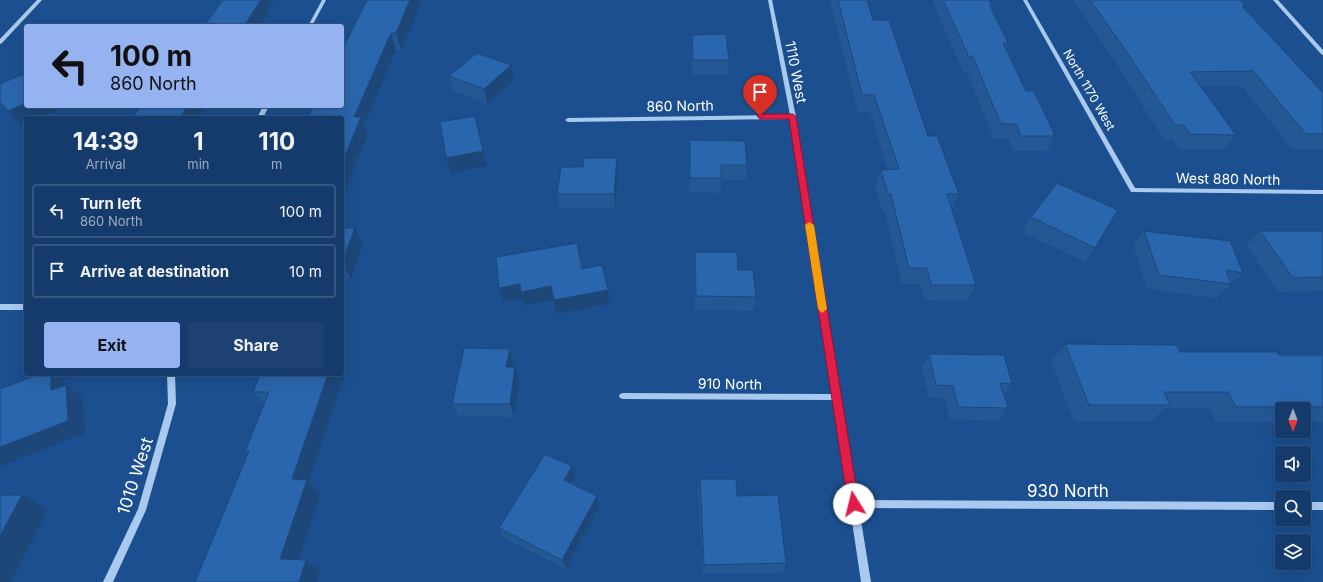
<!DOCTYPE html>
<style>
:root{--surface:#143b6b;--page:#1d4271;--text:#f1f3f6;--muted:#9dadc1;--line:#33557e;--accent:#95b2f1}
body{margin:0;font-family:Inter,sans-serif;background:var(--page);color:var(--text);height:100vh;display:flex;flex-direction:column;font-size:15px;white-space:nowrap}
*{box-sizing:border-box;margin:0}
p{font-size:13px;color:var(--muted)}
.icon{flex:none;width:22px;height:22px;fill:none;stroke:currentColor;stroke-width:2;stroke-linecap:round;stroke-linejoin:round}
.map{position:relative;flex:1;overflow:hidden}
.sheet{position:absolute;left:24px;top:116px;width:320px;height:260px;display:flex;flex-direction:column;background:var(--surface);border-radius:4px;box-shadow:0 4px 16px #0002,0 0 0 1px var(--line)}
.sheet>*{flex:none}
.hud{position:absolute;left:24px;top:24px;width:320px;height:84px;border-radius:4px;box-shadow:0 4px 16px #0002,0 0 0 1px var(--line);background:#95b2f1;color:#111;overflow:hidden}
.needle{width:26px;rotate:180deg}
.fabs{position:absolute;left:1275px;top:402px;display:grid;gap:8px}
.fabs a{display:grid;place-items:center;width:36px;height:36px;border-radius:4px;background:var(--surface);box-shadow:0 4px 16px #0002,0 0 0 1px var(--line);font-size:20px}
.pin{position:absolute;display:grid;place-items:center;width:34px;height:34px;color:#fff;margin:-41px -17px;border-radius:50% 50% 50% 0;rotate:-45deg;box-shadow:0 0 4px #0007}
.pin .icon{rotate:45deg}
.me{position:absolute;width:44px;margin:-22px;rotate:351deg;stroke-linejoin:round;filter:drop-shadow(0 0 3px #0008)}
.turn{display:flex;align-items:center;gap:14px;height:84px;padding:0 20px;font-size:18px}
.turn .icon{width:52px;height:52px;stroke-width:2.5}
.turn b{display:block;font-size:28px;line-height:34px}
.eta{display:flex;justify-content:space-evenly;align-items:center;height:68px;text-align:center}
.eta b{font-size:24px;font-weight:700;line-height:28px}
.cta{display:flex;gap:8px;margin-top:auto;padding:8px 20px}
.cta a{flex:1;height:46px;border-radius:4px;background:var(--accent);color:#111;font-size:16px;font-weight:700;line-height:46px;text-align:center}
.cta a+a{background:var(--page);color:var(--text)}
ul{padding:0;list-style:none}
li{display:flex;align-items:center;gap:12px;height:54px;margin:0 8px 6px;padding:0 12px;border:2px solid var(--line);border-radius:4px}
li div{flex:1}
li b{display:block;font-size:15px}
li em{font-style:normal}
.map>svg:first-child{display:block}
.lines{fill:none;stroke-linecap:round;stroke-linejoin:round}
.minor{fill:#a9c9ee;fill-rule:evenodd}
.wall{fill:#245895}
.shaded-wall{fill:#1d4779}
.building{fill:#2a66ad;stroke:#1d4779}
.route{fill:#e11d48;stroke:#92132f}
.slow{fill:#f59e0b}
.labels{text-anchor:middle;stroke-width:4;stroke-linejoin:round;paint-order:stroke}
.far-street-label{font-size:12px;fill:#fff;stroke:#1b4f8f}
.street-label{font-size:14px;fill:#fff;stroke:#1b4f8f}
.near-street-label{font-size:17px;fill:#fff;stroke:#1b4f8f}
</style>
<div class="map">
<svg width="1323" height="582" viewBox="0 0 1323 582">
<rect width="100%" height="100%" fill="#1b4f8f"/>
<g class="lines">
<g class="minor">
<polygon points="37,0 42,0 2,43 0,44 0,39"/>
<polygon points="322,0 326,0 312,26 308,26"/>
<polygon points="768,0 772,0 796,117 857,500 1282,502 1282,510 859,508 871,582 861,582 834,400 623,399 620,398 619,396 620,394 623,393 833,394 790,119 568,122 565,120 568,118 790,115"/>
<polygon points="1023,0 1027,0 1135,188 1323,190 1323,194 1131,192"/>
<polygon points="1273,0 1278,0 1323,50 1323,55 1321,54"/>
<polygon points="263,106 269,106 263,118 257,118"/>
<rect x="0" y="304" width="26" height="6"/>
<polygon points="167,374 175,374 176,404 146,510 113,582 103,582 138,509 168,404"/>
<rect x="1304" y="502" width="19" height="8"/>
</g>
</g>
<g class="wall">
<polygon points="423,0 401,50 396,50 364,126 368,134 342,200 342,50"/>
<polygon points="830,0 867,0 873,20 928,136 959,194 952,209 976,285 967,301 924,300 920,284 902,284 885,211 882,211 875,186 881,170 888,170 870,112 858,112"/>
<polygon points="932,0 989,0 992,6 992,9 1008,43 1006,49 1026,91 1055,136 1047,151 1013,151 1009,139 994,139 967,72 963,72"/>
<polygon points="1073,0 1240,0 1245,6 1244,8 1323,93 1323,149 1292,149 1242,86 1201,86 1236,135 1224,149 1179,149 1173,140 1164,140 1114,60"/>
<polygon points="692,35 729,60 728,75 693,75 691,49"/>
<polygon points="449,76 514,80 487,104 453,91"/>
<polygon points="690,140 747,165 746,180 721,180 720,193 689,192"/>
<polygon points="583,167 618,173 615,209 559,208 557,194"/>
<polygon points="1031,217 1095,248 1085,262 1022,232"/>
<polygon points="342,228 363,244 351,279 342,279"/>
<polygon points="1144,231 1243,273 1217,298 1147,289 1133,245"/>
<polygon points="1260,231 1323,231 1323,291 1278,292 1246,245"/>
<polygon points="695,252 738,270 756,297 753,311 695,310 694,266"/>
<polygon points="1065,344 1180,352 1279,355 1318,355 1323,352 1323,422 1304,422 1304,409 1282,409 1282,422 1216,422 1209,408 1166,408 1153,421 1074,421 1051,361"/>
<polygon points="510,349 514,363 513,367 519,380 514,417 458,416 452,404"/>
<polygon points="929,354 1012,384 1004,395 1008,408 998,421 950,419 945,398 929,398 922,367"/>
<polygon points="346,372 309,482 320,494 299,559 320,571 195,582 248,454 245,451 264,404 253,392"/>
<polygon points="575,477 571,484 599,507 566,569 504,538 499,528"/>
<polygon points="700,479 737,496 786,563 782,573 703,574 698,491"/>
</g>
<g class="shaded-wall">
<polygon points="259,0 274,0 267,10 268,13 260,26 244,26"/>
<polygon points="410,0 423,0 401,50 396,33"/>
<polygon points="391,33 396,50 364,126 368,134 342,200 342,163 354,117"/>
<polygon points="511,65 514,80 487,104 484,89"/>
<polygon points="26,103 26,106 64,106 65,107 39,118 26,118 26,124 21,126 8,111"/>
<polygon points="188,106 206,106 199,118 180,118"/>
<polygon points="475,116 487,166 451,173 446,158"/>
<polygon points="617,158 618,173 615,209 614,194"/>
<polygon points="355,228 363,244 351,279 342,263"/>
<polygon points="520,284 551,286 554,300 525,305 523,298 503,302 499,288"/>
<polygon points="608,290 609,304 556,314 554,300"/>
<polygon points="510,349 514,363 511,380 506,367"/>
<polygon points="342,367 346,372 309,482 320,494 295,571 280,559 292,479 328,374 342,374"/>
<polygon points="515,367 519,380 514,417 510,404"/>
<polygon points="51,374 55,374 67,383 67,385 82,397 85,433 3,465 0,464 0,447 51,390"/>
<polygon points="572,466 575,477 567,491 564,480"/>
<polygon points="22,495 48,510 11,582 0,582 0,536"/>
<polygon points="597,496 599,507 566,569 562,560"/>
<polygon points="306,560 320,571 317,582 299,582"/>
</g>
<g class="building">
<polygon points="223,0 261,0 244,26 204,26"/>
<polygon points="367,0 410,0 396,33 391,33 354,117 361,117 342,163 342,118 308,118 314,106 342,106 342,50"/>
<polygon points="838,0 867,0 873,20 889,20 928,136 937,136 959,194 947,194 976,285 931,285 927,268 909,268 891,194 888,194 881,170 899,169 874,95 862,95"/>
<polygon points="943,0 989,0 992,6 990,6 1008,43 1003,43 1026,91 1034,91 1055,136 1021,136 1016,124 1001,124 973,57 969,57"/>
<polygon points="1090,0 1240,0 1245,6 1242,6 1323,93 1323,134 1306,134 1253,71 1190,72 1236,135 1190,134 1184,125 1175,125 1122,45"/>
<polygon points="726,34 729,60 693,60 692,35"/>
<polygon points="477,53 511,65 484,89 449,76"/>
<polygon points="26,73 26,103 8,111 0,102 0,84"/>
<polygon points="141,106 188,106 180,118 132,118"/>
<polygon points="475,116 483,151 446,158 440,122"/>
<polygon points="690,140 745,141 747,165 721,165 721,178 690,178"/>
<polygon points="584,158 617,158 614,194 557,194 561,167 583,167"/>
<polygon points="1057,183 1118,210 1095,248 1031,217"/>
<polygon points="342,228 355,228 342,263"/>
<polygon points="1144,231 1230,241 1243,273 1226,270 1231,284 1159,275"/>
<polygon points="1260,231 1323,231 1323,277 1293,278"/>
<polygon points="577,243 582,269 602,265 608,290 554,300 551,286 521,292 520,284 499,288 496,257"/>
<polygon points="695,252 737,252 738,270 753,270 756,297 696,296"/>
<polygon points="1065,344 1176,345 1180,352 1277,352 1279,355 1323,355 1323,407 1236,407 1228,392 1164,392 1170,405 1089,405"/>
<polygon points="464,348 510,349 506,367 515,367 510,404 452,404"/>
<polygon points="929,354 1004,355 1012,384 1000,383 1008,408 958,407 953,386 936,385"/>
<polygon points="40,374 51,374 51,390 66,385 68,421 0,447 0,389"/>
<polygon points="260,374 328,374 292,479 307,480 280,559 306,560 299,582 195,582 249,451 245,451 269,392 253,392"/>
<polygon points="545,454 572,466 564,480 597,496 562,560 499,528"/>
<polygon points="700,479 736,479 737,496 778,495 786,563 704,565"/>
<polygon points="0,495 22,495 0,536"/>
</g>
<polygon class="route" points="793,114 796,117 859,504 857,507 854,509 850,507 848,504 789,119 760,119 757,116 760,114"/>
<polygon class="slow" points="809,222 814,225 827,309 822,313 818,309 805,225"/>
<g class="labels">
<g class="far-street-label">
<text transform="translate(1089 90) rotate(60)" y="4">North 1170 West</text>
</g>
<g class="street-label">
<text transform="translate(796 72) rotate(79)" y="5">1110 West</text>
<text transform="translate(680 106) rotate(-1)" y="5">860 North</text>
<text transform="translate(1228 179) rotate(1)" y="5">West 880 North</text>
<text transform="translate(730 384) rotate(1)" y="5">910 North</text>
</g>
<g class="near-street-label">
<text transform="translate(135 476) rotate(-72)" y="6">1010 West</text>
<text x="1068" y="497">930 North</text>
</g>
</g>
</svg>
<div class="fabs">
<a><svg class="needle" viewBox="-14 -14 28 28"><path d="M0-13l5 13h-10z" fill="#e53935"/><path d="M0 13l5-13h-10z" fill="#9dadc1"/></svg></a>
<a><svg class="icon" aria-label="sound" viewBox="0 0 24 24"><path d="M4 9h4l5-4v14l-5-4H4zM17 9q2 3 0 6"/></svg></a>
<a><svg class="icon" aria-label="search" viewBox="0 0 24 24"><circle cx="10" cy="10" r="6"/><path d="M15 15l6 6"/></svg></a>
<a><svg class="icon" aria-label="layers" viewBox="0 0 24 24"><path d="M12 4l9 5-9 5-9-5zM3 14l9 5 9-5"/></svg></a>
</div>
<div class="pin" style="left:760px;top:116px;background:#d93025"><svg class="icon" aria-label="arrive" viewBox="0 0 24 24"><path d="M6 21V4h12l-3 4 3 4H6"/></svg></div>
<svg class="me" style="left:854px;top:504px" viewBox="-20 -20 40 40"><circle r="19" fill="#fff"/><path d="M0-13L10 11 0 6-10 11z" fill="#e11d48"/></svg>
<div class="hud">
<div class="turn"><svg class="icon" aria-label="left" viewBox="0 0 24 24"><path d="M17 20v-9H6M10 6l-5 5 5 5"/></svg><div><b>100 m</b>860 North</div></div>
</div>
<section class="sheet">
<div class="eta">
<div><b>14:39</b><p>Arrival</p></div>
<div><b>1</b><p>min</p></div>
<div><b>110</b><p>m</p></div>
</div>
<ul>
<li><svg class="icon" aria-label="left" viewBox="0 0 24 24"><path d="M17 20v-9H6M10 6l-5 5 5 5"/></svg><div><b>Turn left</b><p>860 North</p></div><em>100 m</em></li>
<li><svg class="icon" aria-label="arrive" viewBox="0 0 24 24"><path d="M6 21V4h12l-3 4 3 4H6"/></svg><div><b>Arrive at destination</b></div><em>10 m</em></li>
</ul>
<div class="cta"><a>Exit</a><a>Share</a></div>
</section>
</div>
